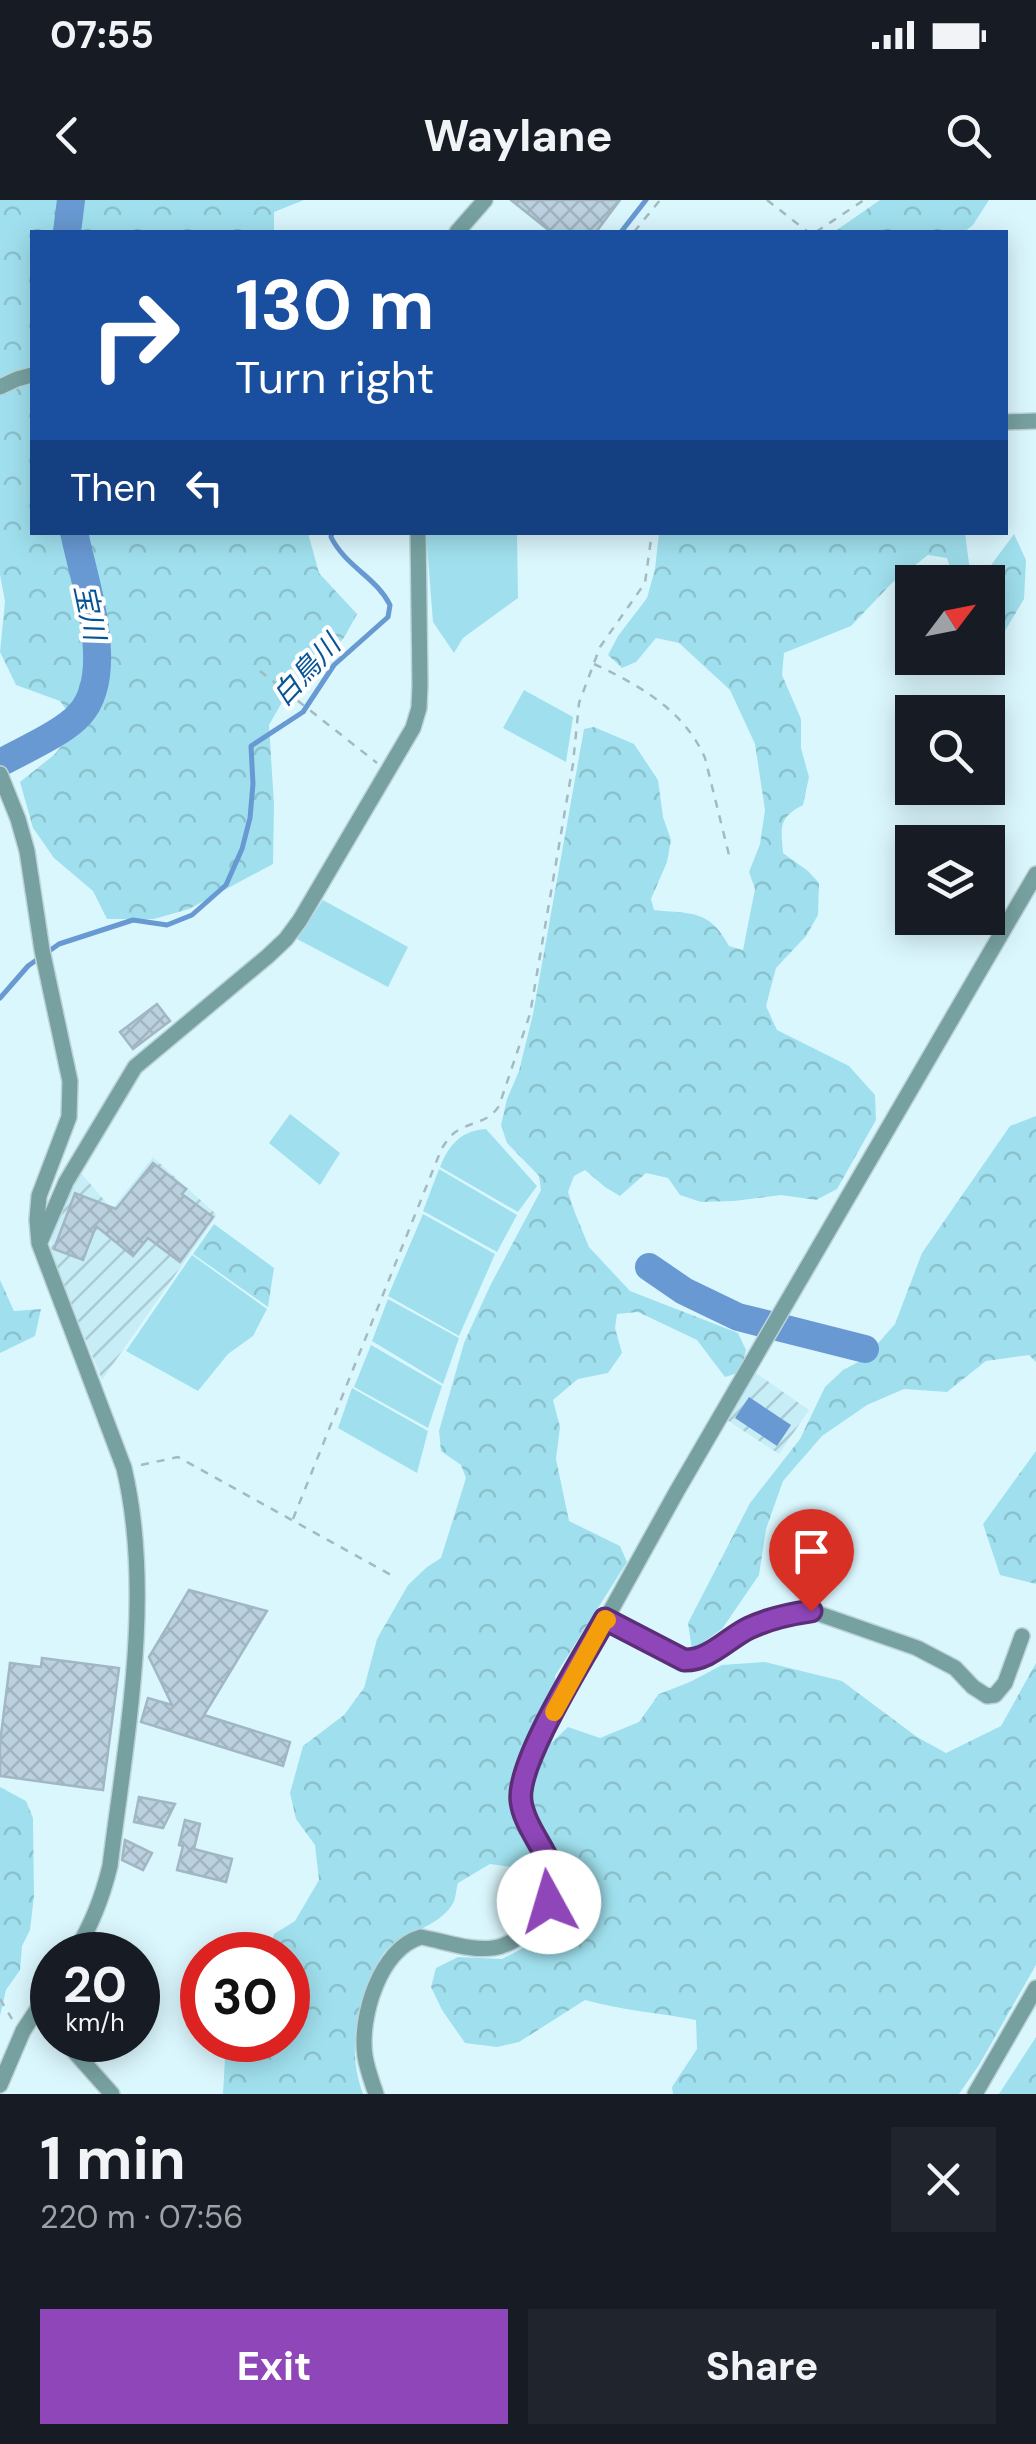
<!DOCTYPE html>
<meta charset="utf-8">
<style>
:root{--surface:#171b24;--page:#20242c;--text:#f1f3f6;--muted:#9ea1a6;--accent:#8e46b9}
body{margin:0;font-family:"DM Sans","Noto Sans JP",sans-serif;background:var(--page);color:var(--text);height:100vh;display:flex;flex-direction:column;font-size:38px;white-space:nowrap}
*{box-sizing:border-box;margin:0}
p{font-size:32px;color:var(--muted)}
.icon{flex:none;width:55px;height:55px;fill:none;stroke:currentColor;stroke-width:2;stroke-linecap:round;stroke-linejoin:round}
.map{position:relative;height:1894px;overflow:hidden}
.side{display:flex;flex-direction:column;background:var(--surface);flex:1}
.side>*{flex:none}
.banner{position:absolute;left:30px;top:30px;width:978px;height:305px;border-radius:0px;box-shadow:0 5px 25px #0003;background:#1a4fa0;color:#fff;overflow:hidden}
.needle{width:65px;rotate:58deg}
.buttons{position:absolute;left:895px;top:365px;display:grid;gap:20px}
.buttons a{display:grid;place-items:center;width:110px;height:110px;border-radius:0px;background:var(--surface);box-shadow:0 5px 25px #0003;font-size:50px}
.speed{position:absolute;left:30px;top:1732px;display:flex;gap:20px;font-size:50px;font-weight:700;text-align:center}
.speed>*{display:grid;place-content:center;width:130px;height:130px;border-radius:50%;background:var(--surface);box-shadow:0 5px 25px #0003;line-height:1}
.speed small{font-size:25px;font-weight:400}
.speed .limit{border:15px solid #d22;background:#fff;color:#111}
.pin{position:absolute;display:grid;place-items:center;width:85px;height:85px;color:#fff;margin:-102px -42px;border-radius:50% 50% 50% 0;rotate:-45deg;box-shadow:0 0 10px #0007}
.pin .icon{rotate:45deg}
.me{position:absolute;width:110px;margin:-55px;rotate:354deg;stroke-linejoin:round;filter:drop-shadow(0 0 8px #0008)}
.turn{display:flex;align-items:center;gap:35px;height:210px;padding:0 40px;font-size:45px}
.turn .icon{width:130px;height:130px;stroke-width:2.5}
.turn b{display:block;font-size:70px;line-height:85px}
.then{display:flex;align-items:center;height:95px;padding:0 40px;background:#0003;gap:20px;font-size:38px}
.round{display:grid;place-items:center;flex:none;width:105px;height:105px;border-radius:0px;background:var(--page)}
.head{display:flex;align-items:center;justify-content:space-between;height:170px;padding:0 40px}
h1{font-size:60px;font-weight:700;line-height:75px}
.button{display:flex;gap:20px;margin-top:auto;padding:20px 40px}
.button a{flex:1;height:115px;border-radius:0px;background:var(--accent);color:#fff;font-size:40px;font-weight:700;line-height:115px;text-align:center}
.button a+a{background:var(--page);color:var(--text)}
.status{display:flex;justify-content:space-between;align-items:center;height:70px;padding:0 50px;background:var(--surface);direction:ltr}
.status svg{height:28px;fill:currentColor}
header{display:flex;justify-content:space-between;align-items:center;height:130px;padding:0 40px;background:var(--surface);font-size:45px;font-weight:700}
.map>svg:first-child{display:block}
.industrial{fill:url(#industrial-furrows)}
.green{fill:#a0e0ee}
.forest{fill:url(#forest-crowns)}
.water{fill:#6899d2}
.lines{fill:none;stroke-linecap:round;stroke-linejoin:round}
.stream{stroke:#6899d2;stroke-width:5}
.river{stroke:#6899d2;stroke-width:28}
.building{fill:url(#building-cross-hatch);stroke:#a1b7c4;stroke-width:2.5}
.minor-casing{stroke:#bbd4da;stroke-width:18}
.path{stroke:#a4bac0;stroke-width:2.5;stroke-dasharray:8 8;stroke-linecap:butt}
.minor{stroke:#77a1a0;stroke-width:15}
.route-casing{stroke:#5c2e78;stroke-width:25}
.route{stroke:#8e46b9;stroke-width:18}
.slow{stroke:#f59e0b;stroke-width:18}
.labels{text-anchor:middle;stroke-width:8;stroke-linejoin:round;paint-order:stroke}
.water-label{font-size:28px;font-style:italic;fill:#055397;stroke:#fefefe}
</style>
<div class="status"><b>07:55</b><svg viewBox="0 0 49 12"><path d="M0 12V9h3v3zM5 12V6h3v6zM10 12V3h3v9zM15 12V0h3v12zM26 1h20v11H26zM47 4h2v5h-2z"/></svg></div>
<header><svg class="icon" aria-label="back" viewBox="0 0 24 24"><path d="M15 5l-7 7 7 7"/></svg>Waylane<svg class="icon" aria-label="search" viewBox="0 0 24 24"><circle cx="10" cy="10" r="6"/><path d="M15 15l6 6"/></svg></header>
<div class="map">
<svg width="1036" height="1894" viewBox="0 0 1036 1894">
<defs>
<pattern id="industrial-furrows" width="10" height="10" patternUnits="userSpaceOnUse" patternTransform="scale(2.5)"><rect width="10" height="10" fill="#c7edf6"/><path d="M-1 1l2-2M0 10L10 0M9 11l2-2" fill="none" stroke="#abccd4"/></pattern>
<pattern id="forest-crowns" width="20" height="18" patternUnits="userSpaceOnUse" patternTransform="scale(2.5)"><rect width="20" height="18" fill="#a0e0ee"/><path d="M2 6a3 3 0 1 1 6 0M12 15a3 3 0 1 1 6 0" fill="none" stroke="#8ac1cd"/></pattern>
<pattern id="building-cross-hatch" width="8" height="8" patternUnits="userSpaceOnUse" patternTransform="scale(2.5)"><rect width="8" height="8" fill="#bbd1df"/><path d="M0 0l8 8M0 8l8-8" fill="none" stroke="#a1b4c0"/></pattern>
</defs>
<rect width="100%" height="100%" fill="#dbf7fe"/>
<g class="industrial">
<polygon points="153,957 217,1015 102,1180 53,1058 51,1046 52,1034 57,1019 80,972 112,1009"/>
<polygon points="753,1171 809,1210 779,1254 727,1220"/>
</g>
<g class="green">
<polygon points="426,333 517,333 518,398 463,438 454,453 433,422"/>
<polygon points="524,490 573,517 566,562 503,528"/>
<polygon points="323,700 408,747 388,787 297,739"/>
<polygon points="290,914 340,953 320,985 269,943"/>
<path d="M486,929l51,57 -19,26 -78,-45c9,-23 21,-36 46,-38z"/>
<polygon points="439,969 517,1015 497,1052 423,1011"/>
<polygon points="423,1014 495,1054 459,1136 388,1096"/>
<polygon points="192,1055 267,1109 253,1136 228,1154 198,1191 126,1151"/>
<polygon points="388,1099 459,1138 443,1184 372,1141"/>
<polygon points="371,1145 442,1186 428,1228 354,1187"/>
<polygon points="352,1188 428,1231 417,1273 338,1228"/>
</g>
<g class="forest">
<polygon points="0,0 304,0 274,12 274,32 32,32 32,332 308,333 319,373 357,414 345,436 324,463 289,490 269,525 274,604 273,664 189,709 154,719 107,719 93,691 54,658 33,628 20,582 55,554 77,525 60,501 16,485 0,452 5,401 0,375"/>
<polygon points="880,0 989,0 973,25 964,32 834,32"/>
<path d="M659,333h306l6,46 12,-3 31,-42 12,26 -2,39 -27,45 -9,8v-70h-33l-8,-24 -19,-3 -36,28 -41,43 -67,27 -2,22 19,44v29l8,29 -6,28c-25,13 -22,22 -20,48l25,18 11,12 -1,32 -12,21 -30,32 -10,38 11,24 72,36 26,29 1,25 -39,69 -21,11 -35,-5 -47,6 -33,1 -21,-7 -12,-17 -22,-5 -26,23 -15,-9 -20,-17 -11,6 -6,16 7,21 14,34 41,44 108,42 8,17 -5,22 -16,5 -28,-37 -59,-28 -21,2 -2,14 7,25 -14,20 -30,6 -25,21 7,27 -4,32 13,62 51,25 7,16 -72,114 2,19 -26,49 -20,47 4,28 23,37 5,19 -7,18 -24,-26 -22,-3 -32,19c-2,6 -2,17 -6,22 -16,25 -51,26 -69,49 -4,5 -7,14 -10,21 -18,37 -25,79 -10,119h-140l3,-54h62v-85h-21l7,-21 21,-13 24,-41 -4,-35 -19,-26 -6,-26 13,-47 41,-31 20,-27 13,-49 31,-54 19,-18 14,-9 25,-80 -5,-13 -20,-14 -2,-20 25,-88 26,-57 51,-96 -2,-14 -32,-33 -6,-18 6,-26 12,-28 14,-57 51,-285 10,-2 40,17 24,36 5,37 8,23 -4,22 -16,37 3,11c38,4 55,-1 75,36l14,4 12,-61 -6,-17 11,-28 5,-34 -10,-66 -25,-54 -51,-47 -23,-5 -20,24 -14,6 -14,-13 10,-19 29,-38 8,-29z"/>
<polygon points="1036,916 1036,1162 1029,1155 986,1161 947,1192 904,1189 867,1205 822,1236 783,1281 766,1329 759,1375 722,1429 692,1450 688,1423 750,1303 800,1239 825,1187 843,1170 864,1159 895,1124 922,1053 1010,926"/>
<polygon points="214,1024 274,1068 268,1107 193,1054"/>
<polygon points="0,1080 14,1111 41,1109 35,1136 0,1153"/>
<polygon points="1036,1251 1036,1384 1000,1375 983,1324"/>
<path d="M765,1462l77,19 75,56 29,16 55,-27 35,-63v302l-57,100 -20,29h-286l-1,-7 25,-38 -1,-29c-37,-7 -75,-10 -111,-20l-66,42 -22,5 -32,-4 -23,-33 -11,-23 5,-19 22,-11 44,2 25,-13 34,-44 -1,-28 -24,-51 -6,-36 18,-41 20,-19 32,11 39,-16 20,-28 31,-12 32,-17z"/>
<polygon points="0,1587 26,1601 33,1618 34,1696 30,1730 22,1746 20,1770 6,1790 0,1816"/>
<polygon points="1036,1837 1036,1894 999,1894"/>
</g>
<polygon class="water" points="749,1197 791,1225 777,1246 735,1218"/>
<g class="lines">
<g class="stream">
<polyline points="621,32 646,0"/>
<path d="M0,798l28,-32 31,-22 74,-24 34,5 25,-10 34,-30 16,-36 8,-31 3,-34 -2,-38 52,-34 31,-47 54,-48 2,-12c-14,-28 -44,-38 -59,-68l1,-5"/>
</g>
<g class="river">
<polyline points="67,32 71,0"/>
<path d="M0,563c22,-12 65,-31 80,-49 37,-41 4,-133 -6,-182"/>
<polyline points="649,1067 684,1091 738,1117 865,1149"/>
</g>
</g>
<g class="building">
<polygon points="511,0 620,0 596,32 551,32"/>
<polygon points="157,804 170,821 133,849 120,832"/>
<polygon points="153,963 186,989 182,994 213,1017 180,1062 148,1038 133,1056 96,1026 83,1060 54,1049 75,993 116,1009"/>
<polygon points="189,1390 267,1411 204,1515 290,1542 283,1566 141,1522 148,1498 172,1505 149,1457"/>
<polygon points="42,1458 119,1468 103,1590 0,1576 0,1543 10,1463 41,1467"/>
<polygon points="139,1597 175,1604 163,1628 134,1622"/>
<polygon points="185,1620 200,1624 194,1649 232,1659 226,1682 177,1670 183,1646 179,1645"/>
<polygon points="125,1640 152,1653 143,1670 122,1660"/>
</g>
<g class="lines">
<defs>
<g id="minor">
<polyline points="457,32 485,0"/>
<polyline points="0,187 17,179 32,175"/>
<polyline points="1005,222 1036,221"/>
<path d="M0,574l18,45 9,32 15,99 28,131 -1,36 -30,79 -2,24 2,23 85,225c30,127 2,271 -14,398 -8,33 -19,61 -37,89"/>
<polyline points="41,1040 66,982 135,867 268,756 286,739 300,720 413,528 419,508 420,485 418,332"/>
<polyline points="605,1419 684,1460 695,1460 748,1428 784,1415 811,1411 917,1448 955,1468 973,1487 987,1496 995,1495 1005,1483 1022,1436"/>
<polyline points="37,1811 52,1828"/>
<polyline points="64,1840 112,1894"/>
<polyline points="0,1885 23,1831 52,1787"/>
<path d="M376,1894c-4,-12 -9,-25 -11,-38 -6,-38 15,-108 56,-119 50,10 82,28 118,-21 7,-10 16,-22 16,-35 0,-9 -8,-20 -12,-28 -21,-40 -30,-59 -10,-102l144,-260 359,-617"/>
<polyline points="975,1894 1036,1788"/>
</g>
</defs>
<use href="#minor" class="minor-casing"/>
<g class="path">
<polyline points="767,0 808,32"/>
<polyline points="634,32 660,0"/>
<polyline points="816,32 864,0"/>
<path d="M594,464c45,21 90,46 111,94l25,101"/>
<polyline points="260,471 377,563"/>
<polyline points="141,1265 178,1257 391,1375"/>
<path d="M293,1319l148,-369c4,-7 9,-15 16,-19 16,-10 31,-8 42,-25l31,-92 43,-250 6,-61 21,-56 45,-64 7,-51"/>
<polyline points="0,1799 12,1819"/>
</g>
<use href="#minor" class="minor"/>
</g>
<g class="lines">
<defs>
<path id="route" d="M549,1702c2,-7 6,-15 5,-22 -1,-23 -30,-52 -33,-79 -5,-38 63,-144 84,-182l79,41c25,1 44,-22 65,-32 19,-9 41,-14 62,-17"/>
</defs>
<use href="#route" class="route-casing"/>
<use href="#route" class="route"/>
<polyline class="slow" points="554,1512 605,1419 607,1420"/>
</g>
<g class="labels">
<g class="water-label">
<text transform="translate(90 412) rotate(78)" y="10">宝川</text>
<text transform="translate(306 470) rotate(-47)" y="10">白鳥川</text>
</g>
</g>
</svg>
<div class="buttons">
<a><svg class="needle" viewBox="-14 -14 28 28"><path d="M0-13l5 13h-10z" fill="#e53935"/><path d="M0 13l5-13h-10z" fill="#9ea1a6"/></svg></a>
<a><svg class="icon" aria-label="search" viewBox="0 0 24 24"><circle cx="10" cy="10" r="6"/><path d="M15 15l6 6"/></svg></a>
<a><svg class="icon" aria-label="layers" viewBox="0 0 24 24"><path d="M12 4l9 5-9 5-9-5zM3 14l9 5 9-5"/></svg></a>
</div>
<div class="speed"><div>20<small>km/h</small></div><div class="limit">30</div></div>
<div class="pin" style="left:811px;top:1411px;background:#d93025"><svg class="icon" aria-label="arrive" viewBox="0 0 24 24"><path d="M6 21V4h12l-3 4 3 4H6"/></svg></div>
<svg class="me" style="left:549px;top:1702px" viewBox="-20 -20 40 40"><circle r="19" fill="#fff"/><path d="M0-13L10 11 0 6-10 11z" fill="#8e46b9"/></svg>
<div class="banner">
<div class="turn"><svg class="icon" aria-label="right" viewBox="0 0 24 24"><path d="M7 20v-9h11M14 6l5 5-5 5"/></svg><div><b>130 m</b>Turn right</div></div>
<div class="then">Then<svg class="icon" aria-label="left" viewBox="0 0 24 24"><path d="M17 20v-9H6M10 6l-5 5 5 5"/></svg></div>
</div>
</div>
<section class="side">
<div class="head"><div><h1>1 min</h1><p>220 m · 07:56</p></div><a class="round"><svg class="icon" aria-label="close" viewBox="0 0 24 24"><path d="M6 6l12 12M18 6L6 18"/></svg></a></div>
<div class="button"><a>Exit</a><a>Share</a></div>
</section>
